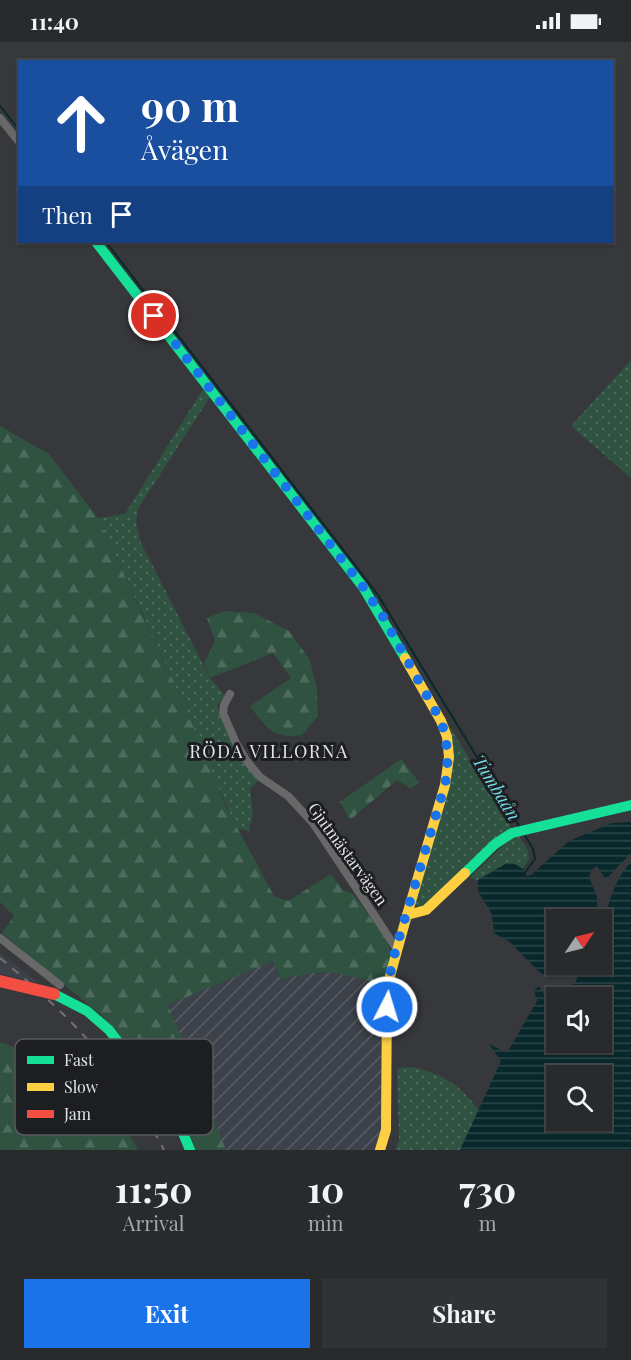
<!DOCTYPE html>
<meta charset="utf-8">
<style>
:root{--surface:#282a2c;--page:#303234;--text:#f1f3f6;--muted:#a5a7a9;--line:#444648;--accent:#1a73e8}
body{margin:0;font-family:"Playfair Display",serif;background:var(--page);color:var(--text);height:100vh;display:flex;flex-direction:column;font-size:22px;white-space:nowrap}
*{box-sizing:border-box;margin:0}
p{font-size:20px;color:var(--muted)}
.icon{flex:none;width:33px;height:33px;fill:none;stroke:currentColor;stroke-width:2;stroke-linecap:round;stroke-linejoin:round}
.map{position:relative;height:1108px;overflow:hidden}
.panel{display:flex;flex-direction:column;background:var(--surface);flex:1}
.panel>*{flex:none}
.hud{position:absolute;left:18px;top:18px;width:596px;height:183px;border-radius:0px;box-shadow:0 2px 4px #0004,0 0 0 2px var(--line);background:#1a4fa0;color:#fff;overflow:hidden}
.needle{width:39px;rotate:55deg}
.fabs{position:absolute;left:546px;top:867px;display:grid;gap:12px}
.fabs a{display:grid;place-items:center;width:66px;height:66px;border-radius:0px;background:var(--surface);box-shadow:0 2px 4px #0004,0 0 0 2px var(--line);font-size:30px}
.pin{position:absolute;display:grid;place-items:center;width:51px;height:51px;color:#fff;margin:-26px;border:3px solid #fff;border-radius:50%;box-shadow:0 2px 6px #0007}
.me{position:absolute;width:66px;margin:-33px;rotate:5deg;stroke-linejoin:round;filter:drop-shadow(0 0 4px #0008)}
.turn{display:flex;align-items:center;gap:21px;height:126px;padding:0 24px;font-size:27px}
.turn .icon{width:78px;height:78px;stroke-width:2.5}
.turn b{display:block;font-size:42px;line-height:51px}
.then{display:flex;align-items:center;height:57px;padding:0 24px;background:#0003;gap:12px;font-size:22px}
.eta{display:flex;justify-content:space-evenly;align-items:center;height:102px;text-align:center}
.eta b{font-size:36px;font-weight:700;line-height:42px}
.cta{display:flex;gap:12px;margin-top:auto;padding:12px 24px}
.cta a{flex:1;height:69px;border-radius:0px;background:var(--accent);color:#fff;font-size:24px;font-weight:700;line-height:69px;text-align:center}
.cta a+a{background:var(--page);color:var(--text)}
.status{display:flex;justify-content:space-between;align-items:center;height:42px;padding:0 30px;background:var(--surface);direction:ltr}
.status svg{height:16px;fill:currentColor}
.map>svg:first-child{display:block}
.built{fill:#3c414a}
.industrial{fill:url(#industrial-furrows)}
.grass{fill:url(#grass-dots)}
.forest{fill:url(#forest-firs)}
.water{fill:url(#water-rules);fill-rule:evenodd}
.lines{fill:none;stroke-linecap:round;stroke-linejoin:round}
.stream{stroke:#08282b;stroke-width:2}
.street{stroke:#686869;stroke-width:8}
.fast{stroke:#16e098;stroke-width:10}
.slow{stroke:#ffcf43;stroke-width:10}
.rail{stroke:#727272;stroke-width:2;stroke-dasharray:8 8;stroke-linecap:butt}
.jam-bridge{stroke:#f24e42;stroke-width:12}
.route{stroke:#1a73e8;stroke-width:10;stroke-dasharray:0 18}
.labels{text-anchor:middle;stroke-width:6;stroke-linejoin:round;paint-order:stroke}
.street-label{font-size:16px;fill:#e1e3e6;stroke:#1d1e21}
.neighbourhood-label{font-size:18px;letter-spacing:1.5px;fill:#e1e3e6;stroke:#1d1e21}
.water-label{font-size:18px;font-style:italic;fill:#74dae3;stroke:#1d1e21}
.key{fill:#1d1e21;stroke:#58595c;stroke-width:1.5}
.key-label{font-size:16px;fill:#e1e3e6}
</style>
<div class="status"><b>11:40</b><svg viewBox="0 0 49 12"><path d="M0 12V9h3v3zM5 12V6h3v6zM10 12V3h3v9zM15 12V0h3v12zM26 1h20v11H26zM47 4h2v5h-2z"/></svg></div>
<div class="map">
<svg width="631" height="1108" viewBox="0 0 631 1108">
<defs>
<pattern id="industrial-furrows" width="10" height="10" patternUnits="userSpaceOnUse" patternTransform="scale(1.5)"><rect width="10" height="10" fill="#3c414a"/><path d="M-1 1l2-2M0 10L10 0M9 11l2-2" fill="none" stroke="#585c64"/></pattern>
<pattern id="grass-dots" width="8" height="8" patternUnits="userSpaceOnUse" patternTransform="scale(1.5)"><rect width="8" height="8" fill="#2f5241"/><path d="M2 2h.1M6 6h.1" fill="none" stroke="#4d6b5c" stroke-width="1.8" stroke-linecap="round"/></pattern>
<pattern id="forest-firs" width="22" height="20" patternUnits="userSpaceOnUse" patternTransform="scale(1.5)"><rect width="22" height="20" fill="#2f5241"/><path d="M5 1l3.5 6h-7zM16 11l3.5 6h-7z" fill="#4d6b5c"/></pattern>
<pattern id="water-rules" width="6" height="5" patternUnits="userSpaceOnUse" patternTransform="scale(1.5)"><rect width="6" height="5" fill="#08282b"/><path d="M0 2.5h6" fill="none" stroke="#2c474a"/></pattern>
</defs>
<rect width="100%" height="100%" fill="#36383b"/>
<polygon class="built" points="0,911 39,941 0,932"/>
<polygon class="industrial" points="273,919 281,938 303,931 330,929 378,941 385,938 381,963 382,1084 376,1108 226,1108 168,963"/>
<g class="grass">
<polygon points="631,318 631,436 571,384"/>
<path d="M203,347l7,8 -72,112 -2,14 5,20 69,135 15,17 -8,11c11,28 23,52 41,75l-8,8 3,25 -4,17 -12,-3c-20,-40 -35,-82 -53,-122 -27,-63 -57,-125 -86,-188l27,-4z"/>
<polygon points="444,675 512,787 423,867 415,863 450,742"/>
<polygon points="518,793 528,808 529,817 522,827 515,822 507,821 478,838 469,836 511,796"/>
<path d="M412,1025c31,7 49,18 67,44l-19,39h-65l4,-10 -2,-72z"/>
</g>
<g class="forest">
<path d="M0,384l49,28 49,64 73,158 35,79 18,48 50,93 14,5 43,-27 12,16 10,4 34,46 4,13 -6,27 -7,3c-41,-10 -55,-16 -97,-3l-8,-19 -105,44 58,145h-30l-5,-12 -75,-107 -16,-17 -98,-81 12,-17 -14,-14z"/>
<path d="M224,569l30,2 35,18 21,29 7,29 1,27 -16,19c-28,5 -37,-8 -52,-29l41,-28 -18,-25 -63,25 -6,-15 11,-22 -8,-23z"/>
<polygon points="401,717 419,740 411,747 397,738 350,778 340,760"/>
<polygon points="0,1000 32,1012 102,1045 138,1108 0,1108"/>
</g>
<g class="water">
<path d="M631,780v31l-23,24h-4l-7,-11 -6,4 -2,7 8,19v23l-41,1v44l7,1 -7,7 -8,4 -9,-4 -29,-30 -16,-9c-1,-7 -1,-14 -3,-20 -5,-13 -16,-18 -13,-33l29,-17 8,1 11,7v5l5,-1 38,-34 43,-18z"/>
<path d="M631,820v288h-171l41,-89 -12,-17 18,9 30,-52 -3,-11 5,-4 8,13c9,-9 24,-8 30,-20 2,-4 2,-10 4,-14l21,-1c0,-35 4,-75 29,-102zM556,956h46v44h-46zM556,1034h46v44h-46z"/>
</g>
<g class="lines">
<g class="stream">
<polyline points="0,64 20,89"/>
<polyline points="106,200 378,553 519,784"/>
<polyline points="524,792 533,807 535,817 526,829"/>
</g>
<g class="street">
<polyline points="0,76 20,101"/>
<polyline points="230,652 224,663 223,671 236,701 246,718 260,735 288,754 313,781 396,906"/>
<polyline points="0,896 60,943"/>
</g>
<g class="fast">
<polyline points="96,200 363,545 405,616"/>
<polyline points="465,831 495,802 512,791 631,763"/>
<polyline points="54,952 87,969 109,988 161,1055 183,1091 190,1108"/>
</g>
<g class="slow">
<polyline points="405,616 441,679 447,695 449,715 445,743 407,873"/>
<polyline points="380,1108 386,1088 387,945 407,873 426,868 465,831"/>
</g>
<g class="rail">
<path d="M0,916c51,42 98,86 134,142"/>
<polyline points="154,1089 164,1108"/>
</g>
<polyline class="jam-bridge" points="0,939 54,952"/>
</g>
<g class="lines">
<path class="route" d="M154,274l209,271 19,28 59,106c7,22 8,41 4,64l-49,163 -9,39v20"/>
</g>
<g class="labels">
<g class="street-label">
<text transform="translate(348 812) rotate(54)" y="6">Gjutmästarvägen</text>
</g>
<g class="neighbourhood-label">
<text x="269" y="716">RÖDA VILLORNA</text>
</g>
<g class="water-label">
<text transform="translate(496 746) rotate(58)" y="6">Tumbaån</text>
</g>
</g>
<rect x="15" y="997" width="198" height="96" rx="9" class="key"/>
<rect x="27" y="1014" width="27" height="8" fill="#16e098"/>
<rect x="27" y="1041" width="27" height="8" fill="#ffcf43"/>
<rect x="27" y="1068" width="27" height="8" fill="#f24e42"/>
<g class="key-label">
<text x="64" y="1024">Fast</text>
<text x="64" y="1051">Slow</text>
<text x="64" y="1078">Jam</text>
</g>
</svg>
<div class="fabs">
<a><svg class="needle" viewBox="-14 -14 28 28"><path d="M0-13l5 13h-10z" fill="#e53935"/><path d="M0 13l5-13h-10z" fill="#a5a7a9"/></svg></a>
<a><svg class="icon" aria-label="sound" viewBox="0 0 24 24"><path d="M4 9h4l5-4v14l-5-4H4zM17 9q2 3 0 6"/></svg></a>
<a><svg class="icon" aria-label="search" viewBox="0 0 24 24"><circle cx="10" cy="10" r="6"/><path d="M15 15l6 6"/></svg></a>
</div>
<div class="pin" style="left:154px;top:274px;background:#d93025"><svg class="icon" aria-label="arrive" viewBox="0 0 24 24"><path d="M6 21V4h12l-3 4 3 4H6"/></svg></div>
<svg class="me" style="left:387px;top:965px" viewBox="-20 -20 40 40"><circle r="17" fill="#1a73e8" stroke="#fff" stroke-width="3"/><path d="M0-11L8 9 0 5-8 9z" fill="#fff"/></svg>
<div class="hud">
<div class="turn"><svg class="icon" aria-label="ahead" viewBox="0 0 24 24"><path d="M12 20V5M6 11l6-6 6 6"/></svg><div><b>90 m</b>Åvägen</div></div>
<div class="then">Then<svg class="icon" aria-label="arrive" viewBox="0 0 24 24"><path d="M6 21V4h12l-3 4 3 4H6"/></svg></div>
</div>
</div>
<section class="panel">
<div class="eta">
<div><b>11:50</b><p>Arrival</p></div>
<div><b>10</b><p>min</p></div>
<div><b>730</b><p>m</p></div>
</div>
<div class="cta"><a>Exit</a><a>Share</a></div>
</section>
